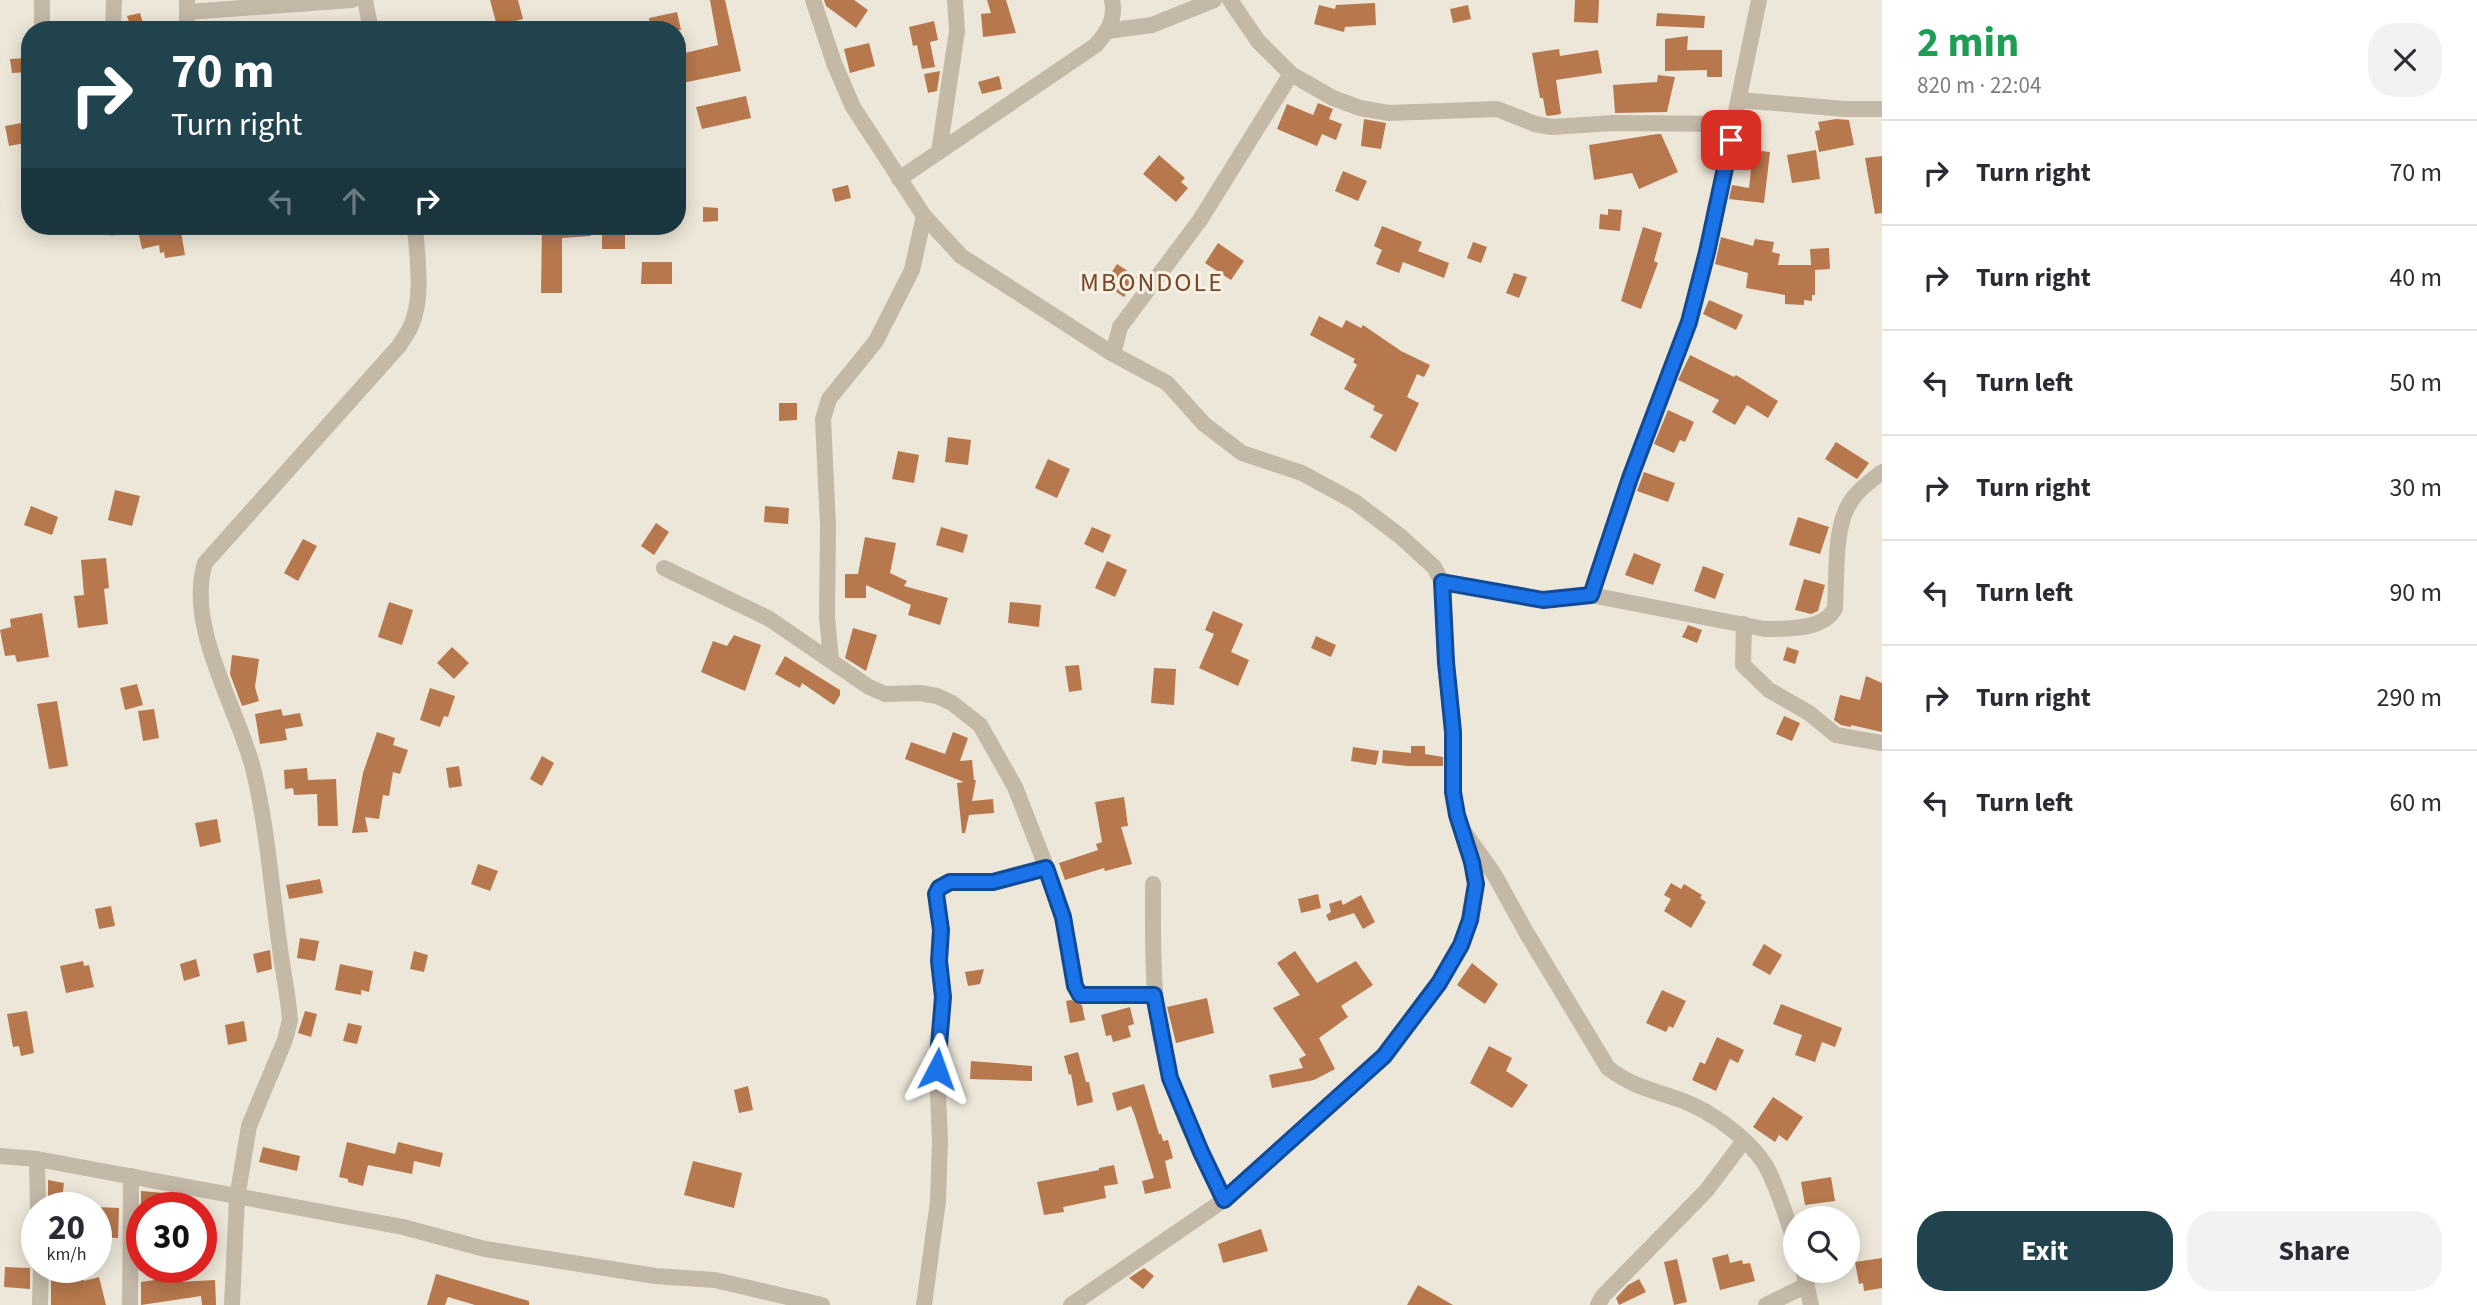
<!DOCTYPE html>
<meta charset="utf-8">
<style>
:root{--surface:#fff;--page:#f2f2f3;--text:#2b2b33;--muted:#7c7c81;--line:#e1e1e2;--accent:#21434d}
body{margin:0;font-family:"Source Sans 3",sans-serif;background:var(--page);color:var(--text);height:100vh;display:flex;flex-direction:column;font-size:26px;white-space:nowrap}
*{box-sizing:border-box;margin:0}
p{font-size:23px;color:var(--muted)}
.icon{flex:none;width:38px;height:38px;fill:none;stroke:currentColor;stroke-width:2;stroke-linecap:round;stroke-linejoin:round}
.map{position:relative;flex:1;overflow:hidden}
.sheet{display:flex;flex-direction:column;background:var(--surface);width:595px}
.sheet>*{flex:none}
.hud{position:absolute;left:21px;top:21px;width:665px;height:214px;border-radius:28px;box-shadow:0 4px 18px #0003;background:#21434d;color:#fff;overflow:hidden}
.controls{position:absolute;left:1783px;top:1206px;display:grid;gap:14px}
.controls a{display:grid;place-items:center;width:77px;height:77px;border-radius:50%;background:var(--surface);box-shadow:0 4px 18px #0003;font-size:35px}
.speed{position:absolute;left:21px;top:1192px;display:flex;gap:14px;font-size:35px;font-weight:700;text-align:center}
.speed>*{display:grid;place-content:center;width:91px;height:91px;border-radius:50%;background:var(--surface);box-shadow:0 4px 18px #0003;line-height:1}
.speed small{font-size:18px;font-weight:400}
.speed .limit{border:10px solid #d22;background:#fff;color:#111}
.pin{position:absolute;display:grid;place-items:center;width:60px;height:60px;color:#fff;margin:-30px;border-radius:14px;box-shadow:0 4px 10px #0006}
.me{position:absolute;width:77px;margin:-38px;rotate:4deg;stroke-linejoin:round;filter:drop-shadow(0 0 5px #0008)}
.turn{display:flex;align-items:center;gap:24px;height:147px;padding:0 35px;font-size:32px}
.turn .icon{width:91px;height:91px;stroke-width:2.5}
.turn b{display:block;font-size:49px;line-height:60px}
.lanes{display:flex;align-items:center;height:66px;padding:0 35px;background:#0003;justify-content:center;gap:35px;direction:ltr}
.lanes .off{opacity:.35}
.round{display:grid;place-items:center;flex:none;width:74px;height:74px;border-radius:28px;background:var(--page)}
.overview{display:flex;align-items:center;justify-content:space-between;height:119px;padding:0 35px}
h1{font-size:42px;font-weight:700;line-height:52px;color:#1e9e55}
.action{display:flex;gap:14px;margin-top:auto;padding:14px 35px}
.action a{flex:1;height:80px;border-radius:28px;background:var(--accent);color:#fff;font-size:28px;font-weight:700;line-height:80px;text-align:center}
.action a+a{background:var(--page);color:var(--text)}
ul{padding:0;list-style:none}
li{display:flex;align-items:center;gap:21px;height:105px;padding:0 35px;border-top:2px solid var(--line)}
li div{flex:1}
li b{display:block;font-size:26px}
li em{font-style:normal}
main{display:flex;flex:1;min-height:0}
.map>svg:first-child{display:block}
.building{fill:#b7784d}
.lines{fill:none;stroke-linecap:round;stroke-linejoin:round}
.minor{stroke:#c4b8a7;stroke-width:16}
.route-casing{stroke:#114b97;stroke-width:18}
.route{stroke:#1a73e8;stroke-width:12}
.labels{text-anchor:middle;stroke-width:6;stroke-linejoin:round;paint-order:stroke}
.quarter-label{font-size:26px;letter-spacing:2px;fill:#764829;stroke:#f6f1e4}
</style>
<main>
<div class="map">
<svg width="1882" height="1305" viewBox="0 0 1882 1305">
<rect width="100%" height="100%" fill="#ede7d9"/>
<g class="building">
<polygon points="490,0 518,0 523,19 497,26"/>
<polygon points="710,0 725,0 741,71 677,84 677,55 718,45"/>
<polygon points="824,0 854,0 868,10 856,28 826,6"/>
<polygon points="987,0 1006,0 1016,33 983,37 981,14 991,13"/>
<polygon points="1575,0 1599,0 1598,23 1574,22"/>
<polygon points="1375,3 1376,25 1345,27 1344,32 1314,24 1319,5 1335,9 1336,5"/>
<polygon points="1468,5 1471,19 1453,23 1450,9"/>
<polygon points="677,12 681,30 651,30 649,18"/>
<polygon points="140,13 145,30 132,30 127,16"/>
<polygon points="1657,13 1705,16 1704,28 1656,26"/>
<polygon points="934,21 938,40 930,42 935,67 922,69 917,45 913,46 909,27"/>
<polygon points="1688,36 1687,50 1722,50 1722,77 1707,77 1707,70 1665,71 1665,39"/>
<polygon points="869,43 875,66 850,73 844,49"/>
<polygon points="1559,49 1560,56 1598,50 1602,73 1556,80 1561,114 1549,116 1546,115 1543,98 1540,98 1532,53"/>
<polygon points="30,58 30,72 12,73 10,59"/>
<polygon points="940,71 937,91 928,93 924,74"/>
<polygon points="1658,75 1675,77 1667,112 1615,113 1613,85 1657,82"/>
<polygon points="999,76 1002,89 982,94 978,82"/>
<polygon points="746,96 751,118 702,129 696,107"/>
<polygon points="1318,103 1333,109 1329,119 1342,124 1336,140 1322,134 1317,146 1277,129 1287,104 1313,115"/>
<polygon points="1364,119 1386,123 1381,149 1361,146"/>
<polygon points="1836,119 1849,120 1854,145 1819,152 1815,131 1820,130 1818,122"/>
<polygon points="27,122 30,142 9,146 5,126"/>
<polygon points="1657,134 1661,134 1678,172 1639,189 1632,173 1594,180 1589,145"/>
<polygon points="1753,150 1770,152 1764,203 1729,199 1732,185 1749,188"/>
<polygon points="1816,150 1820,179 1792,183 1787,155"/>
<polygon points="1159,155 1185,178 1181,182 1188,188 1176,202 1143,174"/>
<polygon points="1882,156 1882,213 1875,214 1865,158"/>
<polygon points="1343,171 1367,181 1358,201 1335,191"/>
<polygon points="848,185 851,198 835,202 832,189"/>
<polygon points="703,207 718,208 718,221 703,222"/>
<polygon points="1608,209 1622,210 1620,231 1599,229 1600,214 1608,215"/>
<polygon points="137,226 180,226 185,255 165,258 164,252 160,253 159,245 142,249"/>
<polygon points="542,226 591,226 591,236 562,238 562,293 541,293"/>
<rect x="602" y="226" width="23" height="23"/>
<polygon points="1382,226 1422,242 1418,251 1449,263 1444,278 1403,262 1399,273 1376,264 1382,250 1374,246"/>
<polygon points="1643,227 1662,233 1654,261 1658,263 1641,309 1621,301"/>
<polygon points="1721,237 1753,246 1755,239 1774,242 1772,252 1780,254 1778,265 1811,265 1810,249 1829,248 1830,269 1815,270 1815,295 1812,295 1812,301 1804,300 1804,305 1785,304 1785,295 1746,288 1748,273 1715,264"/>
<polygon points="1473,242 1487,247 1481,263 1467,258"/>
<polygon points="1218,243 1244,261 1231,280 1205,263"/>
<polygon points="642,262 672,262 672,284 641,284"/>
<polygon points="1117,264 1137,277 1124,297 1104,284"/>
<polygon points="1514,273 1527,277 1519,298 1506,293"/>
<polygon points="1709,300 1743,315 1736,330 1703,314"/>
<polygon points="1319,316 1342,328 1346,320 1361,328 1363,325 1401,351 1430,365 1424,377 1417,374 1407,397 1419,403 1396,452 1370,437 1383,415 1373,410 1375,406 1344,389 1357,365 1353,362 1355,359 1310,335"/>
<polygon points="1690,355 1734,377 1736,375 1778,401 1768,418 1747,405 1735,425 1712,412 1719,400 1678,380"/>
<polygon points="779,403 797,403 797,420 779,421"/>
<polygon points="1668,410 1694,422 1685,442 1680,440 1674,453 1654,444"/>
<polygon points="948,437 971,440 968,465 945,462"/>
<polygon points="1836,442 1869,463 1857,479 1825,459"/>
<polygon points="898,451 919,455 914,483 892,479"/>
<polygon points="1048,459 1070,469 1057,498 1035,488"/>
<polygon points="1644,472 1675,483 1668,502 1637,491"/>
<polygon points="115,490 140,496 132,526 108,520"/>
<polygon points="31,506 58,517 52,535 24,525"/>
<polygon points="765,506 789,508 788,524 764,522"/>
<polygon points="1798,517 1829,527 1820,554 1789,545"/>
<polygon points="656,523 669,532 654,555 641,546"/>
<polygon points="941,527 968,535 963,553 936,545"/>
<polygon points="1092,527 1111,535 1103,553 1084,544"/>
<polygon points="865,537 896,543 890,573 907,581 904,586 948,598 940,625 908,615 911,605 866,585 866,598 845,598 845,574 858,574"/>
<polygon points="303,539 317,546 298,581 284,573"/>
<polygon points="1634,553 1661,564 1653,585 1625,575"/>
<polygon points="106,558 109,588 104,589 108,624 78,628 74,596 84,595 81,560"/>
<polygon points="1107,561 1127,570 1115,597 1095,588"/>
<polygon points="1703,566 1724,574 1715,599 1694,591"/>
<polygon points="1804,579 1825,585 1818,611 1811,614 1795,610"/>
<polygon points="389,602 413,610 402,645 378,637"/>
<polygon points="1010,602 1041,605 1039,627 1008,623"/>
<polygon points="1213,611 1243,624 1231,652 1249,660 1238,686 1199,668 1214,634 1205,630"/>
<polygon points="42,613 49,657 17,662 15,655 5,656 0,630 11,627 10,619"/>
<polygon points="1688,625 1702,630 1697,643 1682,637"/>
<polygon points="853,628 877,635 866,671 845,658"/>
<polygon points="734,635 761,645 745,691 701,672 713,641 727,646"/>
<polygon points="1316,636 1336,645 1331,657 1311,648"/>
<polygon points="452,647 469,663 454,679 437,663"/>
<polygon points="1787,647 1799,651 1795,664 1783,660"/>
<polygon points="232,655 259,659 255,687 259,701 242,706 230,674"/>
<polygon points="785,656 840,690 840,695 834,705 802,683 800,688 775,674"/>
<polygon points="1079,665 1082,690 1069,692 1065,666"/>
<polygon points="1154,668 1176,669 1174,705 1151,703"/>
<polygon points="1866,676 1882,683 1882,732 1851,725 1851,727 1841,725 1834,720 1840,695 1860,700"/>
<polygon points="137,684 143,705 125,710 120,688"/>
<polygon points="430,688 455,696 448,717 444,716 440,727 420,720"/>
<polygon points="57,701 68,766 49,769 37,704"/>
<polygon points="154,709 159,738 143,741 138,711"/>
<polygon points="281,709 283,716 300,713 303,726 285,729 287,740 260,744 255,714"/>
<polygon points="1784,716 1800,723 1792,741 1776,734"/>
<polygon points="377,732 395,738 393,745 408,750 400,774 393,772 389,796 383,795 379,819 365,817 368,832 352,833 363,773"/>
<polygon points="953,732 968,738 960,761 972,760 974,780 976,780 972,801 993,799 994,813 969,815 965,833 962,833 957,783 964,782 905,759 911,742 945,754"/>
<polygon points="1411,746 1425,746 1425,754 1443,757 1443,766 1407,766 1382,763 1383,750 1411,753"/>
<polygon points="1353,747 1379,751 1376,765 1351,761"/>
<polygon points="542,756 554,763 542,786 530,779"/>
<polygon points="459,766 462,786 449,788 446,768"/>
<polygon points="307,768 308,780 336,779 338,826 318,826 317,794 294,795 293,788 285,789 284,770"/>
<polygon points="1124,797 1128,826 1121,827 1132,864 1105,871 1104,868 1065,880 1059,863 1098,850 1096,844 1102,842 1095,802"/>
<polygon points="217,819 221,842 200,847 195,823"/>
<polygon points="478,864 498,871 490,891 471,884"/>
<polygon points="320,879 323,893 289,899 286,885"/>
<polygon points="1671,883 1681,889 1684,884 1702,895 1700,898 1706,902 1691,928 1664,911 1671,899 1664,895"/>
<polygon points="1318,894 1321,908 1301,913 1298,899"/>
<polygon points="1361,895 1375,922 1363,929 1354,913 1329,921 1326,915 1331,912 1329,904 1341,900 1343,905"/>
<polygon points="111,906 115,926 99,929 95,909"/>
<polygon points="300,938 319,941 315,961 297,958"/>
<polygon points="1764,944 1782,955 1770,975 1752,965"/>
<polygon points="270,950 272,969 257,973 253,954"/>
<polygon points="414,951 428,955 424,972 410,969"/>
<polygon points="1295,951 1317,983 1356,961 1373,985 1341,1006 1348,1017 1319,1038 1335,1069 1314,1080 1272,1088 1269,1075 1303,1068 1299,1059 1306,1055 1273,1008 1300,995 1277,963"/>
<polygon points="196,959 200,976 184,981 180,964"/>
<polygon points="83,961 84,966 89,965 94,987 66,993 60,966"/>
<polygon points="1472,963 1498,984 1485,1004 1457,985"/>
<polygon points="340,964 373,971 369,992 361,990 361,995 335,990"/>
<polygon points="984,969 980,984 968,986 965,972"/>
<polygon points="1662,990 1686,1001 1673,1028 1669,1026 1666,1032 1646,1023"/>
<polygon points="1207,998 1214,1033 1176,1043 1167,1007"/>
<polygon points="1071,1000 1082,1005 1085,1020 1070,1023 1066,1001"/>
<polygon points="1781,1004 1842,1028 1835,1047 1822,1042 1815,1062 1795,1055 1802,1035 1773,1024"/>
<polygon points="1130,1007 1134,1024 1128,1026 1131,1037 1113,1042 1111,1035 1106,1036 1101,1015"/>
<polygon points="27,1011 34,1053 21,1056 19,1046 13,1047 7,1014"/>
<polygon points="305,1011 317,1014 311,1037 298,1033"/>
<polygon points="244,1021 247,1041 228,1045 225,1025"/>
<polygon points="348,1023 362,1026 357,1044 343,1041"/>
<polygon points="1717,1037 1744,1050 1738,1063 1730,1059 1716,1091 1692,1080 1700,1062 1705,1064"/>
<polygon points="1489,1046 1512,1058 1506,1071 1528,1085 1512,1108 1470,1083"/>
<polygon points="1078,1052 1086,1082 1089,1082 1093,1102 1077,1106 1071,1074 1069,1075 1064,1056"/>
<polygon points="971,1061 1032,1066 1032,1081 970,1079"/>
<polygon points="1144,1084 1159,1134 1161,1134 1163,1141 1168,1140 1173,1158 1165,1161 1171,1188 1145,1194 1142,1181 1154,1178 1135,1116 1131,1106 1117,1111 1112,1093"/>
<polygon points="748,1086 753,1110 739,1113 734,1090"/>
<polygon points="1773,1097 1803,1117 1787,1141 1779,1135 1775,1142 1753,1127"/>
<polygon points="347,1142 395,1154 398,1142 443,1153 440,1167 414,1161 412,1174 368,1165 363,1186 348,1182 348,1179 339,1177"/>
<polygon points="263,1147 300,1156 297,1171 259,1162"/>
<polygon points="693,1161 742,1173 734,1208 684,1195"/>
<polygon points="1114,1165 1118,1184 1104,1186 1106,1198 1063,1207 1064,1212 1044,1215 1037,1182 1099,1170 1099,1168"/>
<polygon points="1831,1177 1835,1201 1805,1205 1801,1182"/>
<polygon points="48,1180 64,1183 61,1208 48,1206"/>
<polygon points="141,1191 164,1193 163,1208 141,1208"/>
<polygon points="96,1207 119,1208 118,1238 96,1237"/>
<polygon points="1261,1229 1268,1251 1223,1263 1218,1244"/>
<polygon points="1728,1254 1730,1263 1742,1260 1743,1264 1750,1263 1755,1281 1720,1290 1712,1258"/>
<polygon points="1882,1258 1882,1288 1864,1291 1863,1283 1859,1284 1855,1262"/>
<polygon points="1677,1259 1687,1302 1674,1305 1664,1262"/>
<polygon points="5,1267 30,1268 30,1289 4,1287"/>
<polygon points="51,1267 83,1267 84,1281 99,1277 106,1305 51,1305"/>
<polygon points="1144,1268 1154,1276 1143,1289 1129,1278"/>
<polygon points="436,1274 529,1301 529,1305 475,1305 448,1297 445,1305 427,1305"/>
<polygon points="176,1277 177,1282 215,1280 216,1305 202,1305 201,1296 141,1305 141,1282"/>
<polygon points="1639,1279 1646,1292 1619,1305 1616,1298 1628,1285"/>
<polygon points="1418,1285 1453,1305 1407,1305"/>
</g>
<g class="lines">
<g class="minor">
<polyline points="42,0 42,30"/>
<polyline points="365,0 371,30"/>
<path d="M813,0l21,63 19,44 71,109 37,40 152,98 54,29 37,41 38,29 60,20 53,29 45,34 34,31 8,15 3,80 8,70v60l4,23 7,17 30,42 32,58 82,136c25,19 45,22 73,32 30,11 72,41 87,70 12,24 19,50 28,75"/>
<polyline points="1230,0 1258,41 1291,74 1333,98 1360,108 1389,113 1497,109 1535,124 1552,127 1614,123 1735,124"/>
<polyline points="187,12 352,0"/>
<polyline points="113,30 114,0"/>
<polyline points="187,30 187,0"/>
<polyline points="1107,31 1152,25 1214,0"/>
<polyline points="1740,100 1845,109 1882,109"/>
<polyline points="939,152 957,31 955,0"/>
<path d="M899,179l197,-134c12,-14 20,-26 16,-45"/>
<polyline points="112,228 112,226"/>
<polyline points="1113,354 1120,327 1200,220 1291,74"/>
<polyline points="664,568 768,618 869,687 885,694 920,693 937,696 952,703 980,725 1015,787 1056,892 1070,951 1075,986 1080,995 1154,995"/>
<path d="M1442,582l101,18 48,-5 174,34c22,0 60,1 70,-21 2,-30 -1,-74 12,-100 7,-15 22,-26 35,-36"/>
<polyline points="1591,595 1630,478 1689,322 1707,252 1759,0"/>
<polyline points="1744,624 1743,665 1769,690 1809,713 1836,735 1882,743"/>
<polyline points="831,660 827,617 828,525 823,419 829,399 876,341 912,270 924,216"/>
<path d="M1153,884c0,65 -2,130 17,193 13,42 35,84 54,123"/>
<polyline points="0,1156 37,1159 403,1227 485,1249 655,1276 715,1280 822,1305"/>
<polyline points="37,1159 38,1208"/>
<polyline points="1803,1270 1811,1305"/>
<polyline points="40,1305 41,1267"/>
<polyline points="130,1305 131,1176"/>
<path d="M232,1305l5,-107 12,-72 36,-86 5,-20c-2,-27 -8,-52 -11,-79 -8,-57 -12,-113 -25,-169 -15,-63 -69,-144 -49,-209l194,-217c4,-7 9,-13 12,-20 13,-29 6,-69 4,-100"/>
<polyline points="924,1305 938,1201 940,1141 937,1069 943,997 939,961 941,930 936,894 939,888 950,882 993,882 1047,868"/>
<polyline points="1071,1305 1224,1200 1384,1056 1439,983 1461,945 1470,920 1476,884 1468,844"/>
<polyline points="1598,1305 1603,1296 1706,1191 1743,1142"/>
<polyline points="1766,1305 1807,1285"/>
</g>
</g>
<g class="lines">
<defs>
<polyline id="route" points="937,1069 943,997 939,961 941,930 936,894 939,888 950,882 993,882 1046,868 1063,917 1075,986 1080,995 1154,995 1170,1078 1201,1152 1224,1200 1384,1056 1439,983 1461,945 1470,920 1476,884 1472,862 1457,815 1453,792 1453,732 1446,662 1442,582 1543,600 1591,595 1630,478 1689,322 1707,252 1731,140"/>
</defs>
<use href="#route" class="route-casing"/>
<use href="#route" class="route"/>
</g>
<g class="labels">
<g class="quarter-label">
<text x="1152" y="291">MBONDOLE</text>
</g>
</g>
</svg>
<div class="controls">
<a><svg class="icon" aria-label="search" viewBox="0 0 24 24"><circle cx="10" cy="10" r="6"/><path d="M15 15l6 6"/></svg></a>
</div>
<div class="speed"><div>20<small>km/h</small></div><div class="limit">30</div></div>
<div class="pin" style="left:1731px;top:140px;background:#d93025"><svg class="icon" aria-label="arrive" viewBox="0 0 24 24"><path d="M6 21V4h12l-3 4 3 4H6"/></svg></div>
<svg class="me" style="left:937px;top:1069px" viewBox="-20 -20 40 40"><path d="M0-17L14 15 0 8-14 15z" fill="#1a73e8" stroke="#fff" stroke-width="4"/></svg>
<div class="hud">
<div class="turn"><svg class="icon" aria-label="right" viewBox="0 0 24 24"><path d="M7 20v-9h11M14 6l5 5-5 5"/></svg><div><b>70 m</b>Turn right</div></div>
<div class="lanes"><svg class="icon off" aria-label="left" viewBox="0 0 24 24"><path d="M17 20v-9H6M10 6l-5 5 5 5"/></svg><svg class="icon off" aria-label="ahead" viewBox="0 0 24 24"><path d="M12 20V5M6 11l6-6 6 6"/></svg><svg class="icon" aria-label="right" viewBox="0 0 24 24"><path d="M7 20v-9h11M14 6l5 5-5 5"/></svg></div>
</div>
</div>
<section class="sheet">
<div class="overview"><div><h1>2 min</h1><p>820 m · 22:04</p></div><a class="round"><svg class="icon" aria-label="close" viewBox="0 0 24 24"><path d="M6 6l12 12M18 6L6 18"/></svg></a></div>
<ul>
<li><svg class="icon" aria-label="right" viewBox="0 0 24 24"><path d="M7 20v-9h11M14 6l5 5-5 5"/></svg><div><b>Turn right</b></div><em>70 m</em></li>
<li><svg class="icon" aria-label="right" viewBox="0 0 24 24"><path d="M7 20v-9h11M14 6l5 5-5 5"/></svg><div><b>Turn right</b></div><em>40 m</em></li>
<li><svg class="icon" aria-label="left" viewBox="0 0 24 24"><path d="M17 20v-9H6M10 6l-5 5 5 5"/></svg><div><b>Turn left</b></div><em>50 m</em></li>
<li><svg class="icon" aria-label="right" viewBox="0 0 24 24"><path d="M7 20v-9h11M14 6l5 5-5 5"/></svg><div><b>Turn right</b></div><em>30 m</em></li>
<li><svg class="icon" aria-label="left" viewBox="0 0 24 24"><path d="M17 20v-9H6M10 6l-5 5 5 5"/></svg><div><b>Turn left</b></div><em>90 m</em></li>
<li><svg class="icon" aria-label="right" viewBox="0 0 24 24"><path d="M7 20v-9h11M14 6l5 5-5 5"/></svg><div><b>Turn right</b></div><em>290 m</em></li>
<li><svg class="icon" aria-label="left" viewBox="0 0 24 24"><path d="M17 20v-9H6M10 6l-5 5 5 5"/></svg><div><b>Turn left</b></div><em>60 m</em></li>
</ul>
<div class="action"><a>Exit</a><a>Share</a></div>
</section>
</main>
